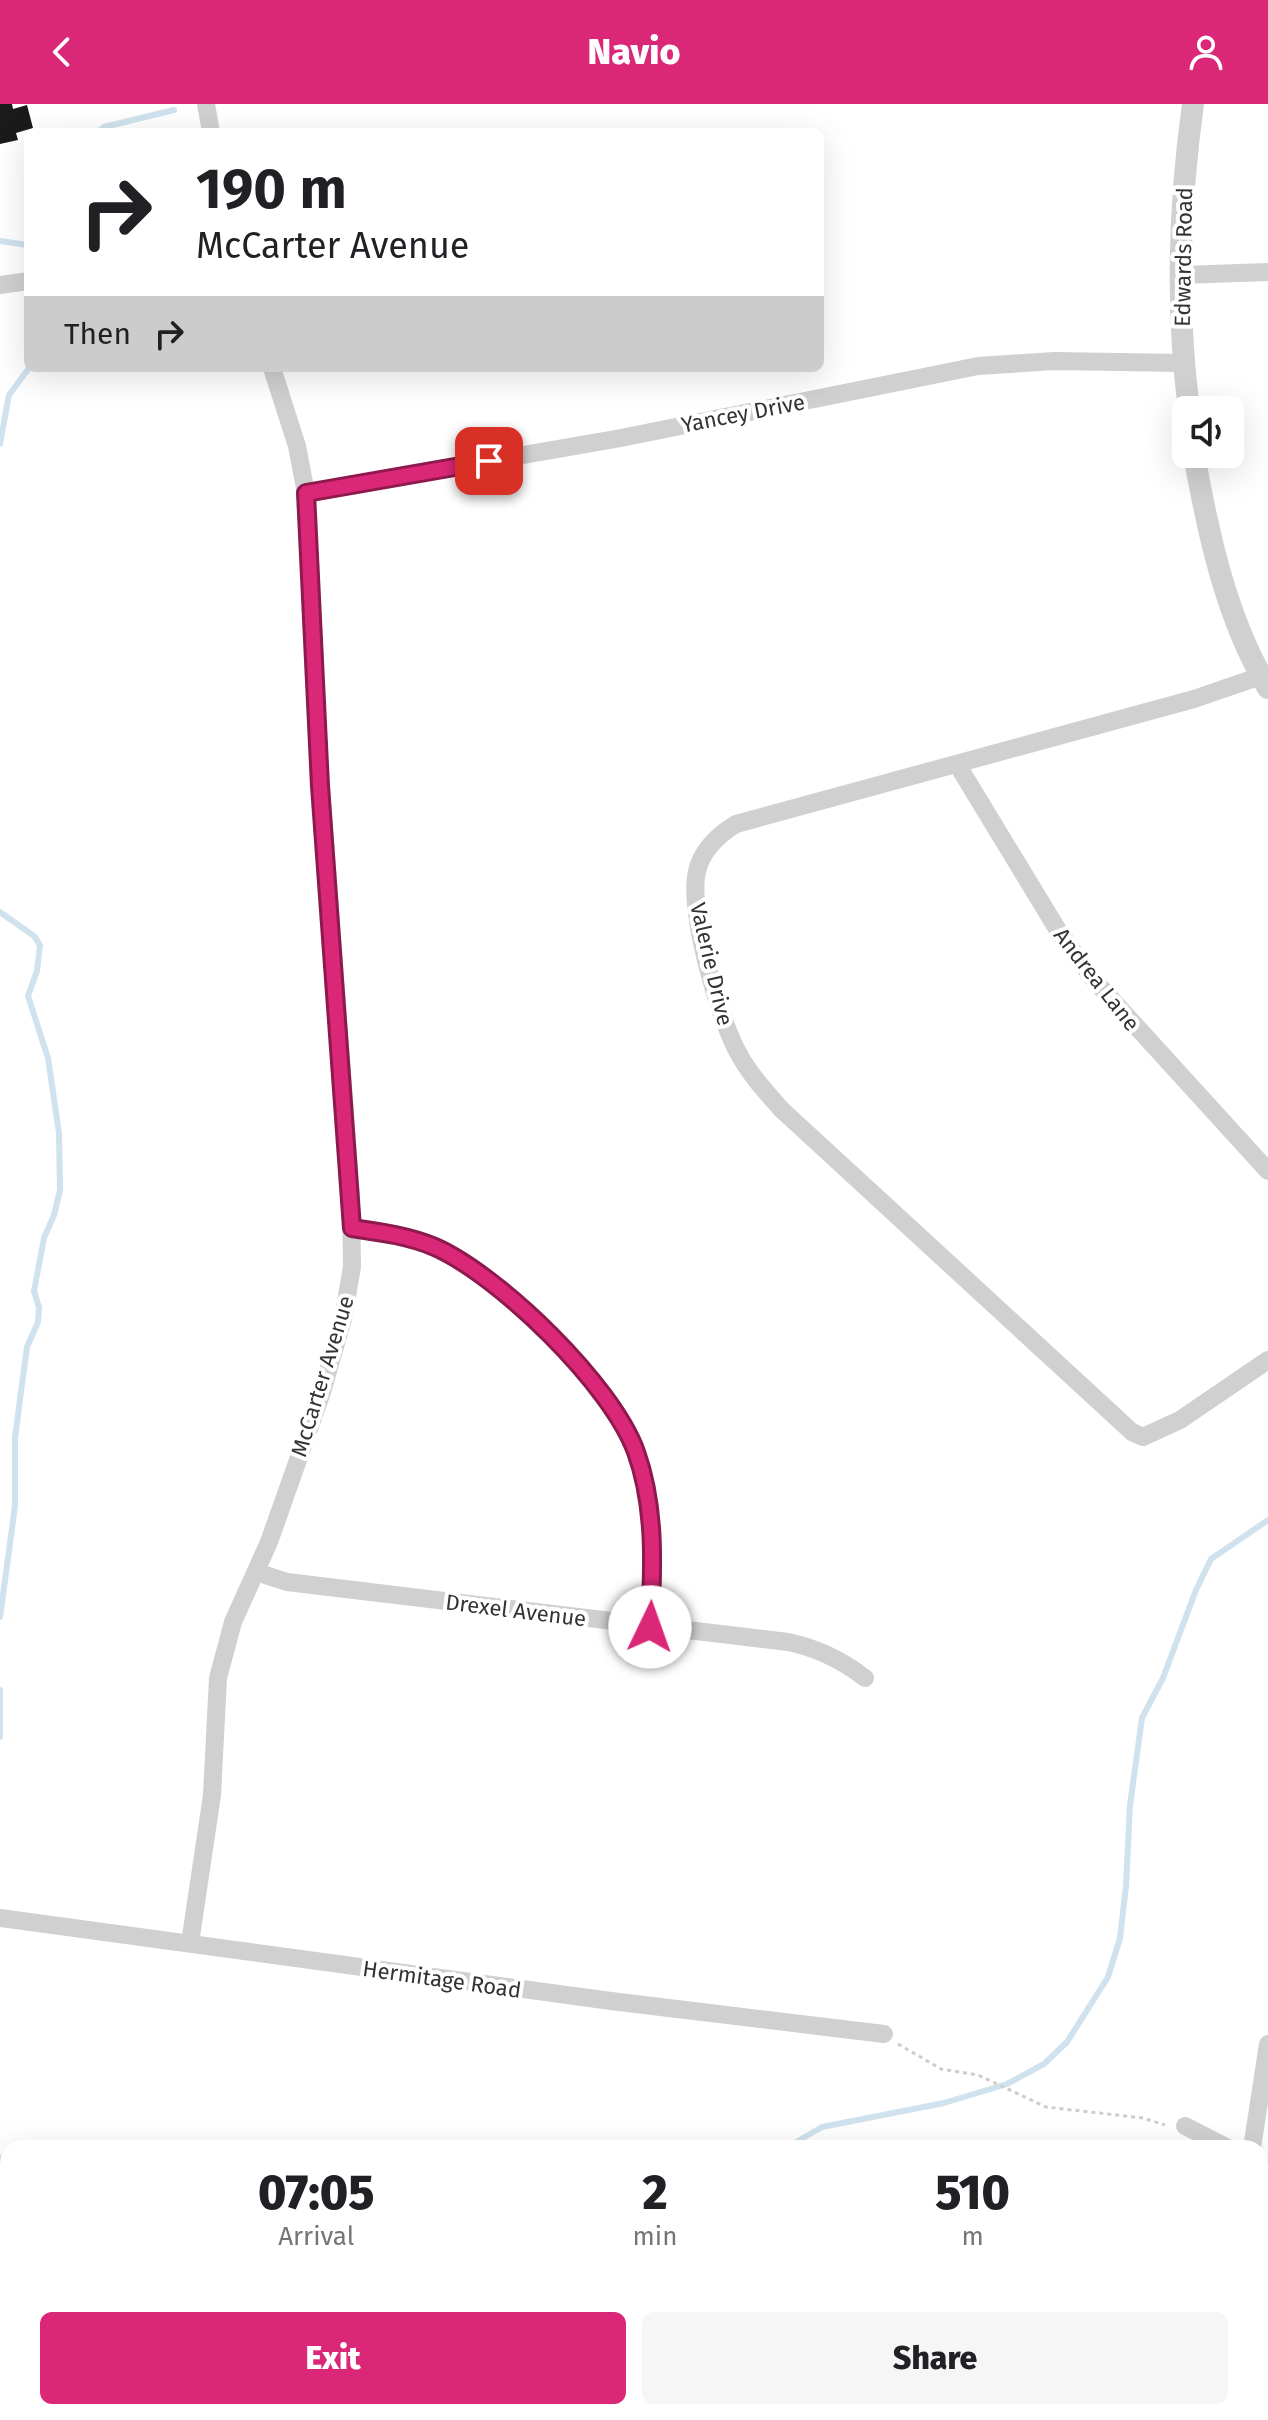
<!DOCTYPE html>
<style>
:root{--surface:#fff;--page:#f6f6f6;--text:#202124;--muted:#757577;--accent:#db2777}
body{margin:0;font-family:"Fira Sans",sans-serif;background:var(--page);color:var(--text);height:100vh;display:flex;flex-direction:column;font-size:30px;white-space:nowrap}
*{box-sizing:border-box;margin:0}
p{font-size:26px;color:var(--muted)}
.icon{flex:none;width:44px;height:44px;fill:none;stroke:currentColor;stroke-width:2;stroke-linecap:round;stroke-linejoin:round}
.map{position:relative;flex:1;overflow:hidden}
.side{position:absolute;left:0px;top:2036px;width:1268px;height:280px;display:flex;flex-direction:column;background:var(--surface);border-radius:24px 24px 0 0;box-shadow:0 8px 32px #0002}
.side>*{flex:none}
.top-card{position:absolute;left:24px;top:24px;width:800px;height:244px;border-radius:12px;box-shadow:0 8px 32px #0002;background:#fff;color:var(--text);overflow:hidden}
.tools{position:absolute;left:1172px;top:292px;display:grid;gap:16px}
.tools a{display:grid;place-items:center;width:72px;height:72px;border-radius:12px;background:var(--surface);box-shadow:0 8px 32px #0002;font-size:40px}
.pin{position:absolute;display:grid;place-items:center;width:68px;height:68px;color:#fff;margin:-34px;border-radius:16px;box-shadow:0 4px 12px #0006}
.me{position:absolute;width:88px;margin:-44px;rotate:3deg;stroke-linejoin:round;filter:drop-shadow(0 0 6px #0008)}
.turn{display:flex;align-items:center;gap:28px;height:168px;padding:0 40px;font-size:36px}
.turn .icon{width:104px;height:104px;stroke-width:2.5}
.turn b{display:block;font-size:56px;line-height:68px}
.then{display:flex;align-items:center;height:76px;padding:0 40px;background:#0003;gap:16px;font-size:30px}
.eta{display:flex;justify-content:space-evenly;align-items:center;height:136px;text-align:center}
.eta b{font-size:48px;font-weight:800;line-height:56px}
.cta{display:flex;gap:16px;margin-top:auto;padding:16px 40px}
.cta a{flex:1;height:92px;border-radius:12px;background:var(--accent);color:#fff;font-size:32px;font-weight:800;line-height:92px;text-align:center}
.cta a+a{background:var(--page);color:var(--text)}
header{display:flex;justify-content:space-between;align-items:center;height:104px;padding:0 40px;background:var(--accent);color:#fff;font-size:36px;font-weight:800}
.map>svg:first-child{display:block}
.water{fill:#cfe2ee}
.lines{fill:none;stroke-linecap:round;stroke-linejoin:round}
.stream{stroke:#cfe2ee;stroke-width:6}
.building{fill:#1a1a1a}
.path{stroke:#cdcdcd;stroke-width:3;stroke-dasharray:4 4;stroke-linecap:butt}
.minor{stroke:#d0d0d0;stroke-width:18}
.tertiary{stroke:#d0d0d0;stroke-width:22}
.route-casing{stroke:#8e194d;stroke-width:20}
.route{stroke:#db2777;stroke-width:14}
.labels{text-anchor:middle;stroke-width:8;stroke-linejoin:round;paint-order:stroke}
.street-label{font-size:22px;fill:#333;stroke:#fff}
</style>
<header><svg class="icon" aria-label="back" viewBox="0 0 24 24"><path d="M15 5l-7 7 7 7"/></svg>Navio<svg class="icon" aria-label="person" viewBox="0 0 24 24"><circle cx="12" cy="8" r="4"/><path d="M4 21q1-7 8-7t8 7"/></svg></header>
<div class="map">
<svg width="1268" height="2316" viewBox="0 0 1268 2316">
<rect width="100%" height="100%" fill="#fff"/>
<polygon class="water" points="59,2308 92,2311 113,2308 232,2308 230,2316 60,2316"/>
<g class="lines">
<g class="stream">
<polyline points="98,28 104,23 174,6"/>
<polyline points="0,137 28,141"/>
<polyline points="0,340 9,291 29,264"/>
<polyline points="0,808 34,832 40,841 37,867 28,892 48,954 59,1029 60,1086 54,1111 44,1134 34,1187 39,1203 38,1218 27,1243 20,1295 15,1334 15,1402 0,1513"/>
<polyline points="0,1586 0,1633"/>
<polyline points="786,2044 822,2023 944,1999 1007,1980 1044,1960 1067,1938 1108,1873 1120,1834 1126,1782 1130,1701 1142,1614 1163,1574 1196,1486 1211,1455 1268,1416"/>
<polyline points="0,2054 8,2081"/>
<polyline points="298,2316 301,2308"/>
</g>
</g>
<polygon class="building" points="0,0 12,0 13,5 27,1 33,24 16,29 18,36 0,40"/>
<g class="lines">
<polyline class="path" points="898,1940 941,1965 978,1971 1046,2003 1143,2014 1165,2021"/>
<g class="minor">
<polyline points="206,0 211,28"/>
<polyline points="1181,171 1268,168"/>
<polyline points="0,181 28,177"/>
<polyline points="306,389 621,334 978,262 1054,257 1183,259"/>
<path d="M1261,572l-67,23 -458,125c-18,11 -34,26 -39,47 -9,40 22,150 43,185 11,20 27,37 42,54l350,322 11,5 37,-17 88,-60"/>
<polyline points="957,660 1059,828 1094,876 1268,1067"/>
<path d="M352,1124c28,4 57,8 83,19 64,29 178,138 201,205 20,55 17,117 14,175"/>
<path d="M256,1468l31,10 501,60c29,6 54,18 77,36"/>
<polyline points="0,1814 611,1897 884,1930"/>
<polyline points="190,1839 212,1691 218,1574 233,1518 269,1438 322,1288 343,1215 352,1163 351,1092 319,655 306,389 297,342 272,264"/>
<polyline points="1185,2022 1228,2044"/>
<polyline points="1252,2044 1268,1940"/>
<polyline points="1260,2061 1268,2065"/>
<polyline points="1260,2244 1268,2236"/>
<polyline points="653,2316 658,2308"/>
<polyline points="1188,2316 1196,2308"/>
</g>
<g class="tertiary">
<path d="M1189,306c-13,-101 -10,-205 4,-306"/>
<path d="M1194,350c14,79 32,164 74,234"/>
</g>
</g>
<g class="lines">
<defs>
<path id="route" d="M489,357l-183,32 14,293 32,442c28,4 57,8 83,19 65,29 177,138 201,205 20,55 17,117 14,175"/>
</defs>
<use href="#route" class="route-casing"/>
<use href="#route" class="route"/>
</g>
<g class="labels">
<g class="street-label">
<text transform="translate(1183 153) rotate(-89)" y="8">Edwards Road</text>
<text transform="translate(743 309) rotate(-11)" y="8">Yancey Drive</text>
<text transform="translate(712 860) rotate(77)" y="8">Valerie Drive</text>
<text transform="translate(1097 875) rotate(52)" y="8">Andrea Lane</text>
<text transform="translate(322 1272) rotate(-73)" y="8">McCarter Avenue</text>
<text transform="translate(516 1506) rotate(7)" y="8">Drexel Avenue</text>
<text transform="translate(442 1875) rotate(8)" y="8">Hermitage Road</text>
</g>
</g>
</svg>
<div class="tools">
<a><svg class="icon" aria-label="sound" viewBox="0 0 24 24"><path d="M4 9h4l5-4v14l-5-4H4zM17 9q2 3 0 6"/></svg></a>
</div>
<div class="pin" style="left:489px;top:357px;background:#d93025"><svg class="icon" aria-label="arrive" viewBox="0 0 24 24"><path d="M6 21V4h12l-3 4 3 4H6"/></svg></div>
<svg class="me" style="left:650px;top:1523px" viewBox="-20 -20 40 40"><circle r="19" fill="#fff"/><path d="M0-13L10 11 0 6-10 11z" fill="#db2777"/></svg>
<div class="top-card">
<div class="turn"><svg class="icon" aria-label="right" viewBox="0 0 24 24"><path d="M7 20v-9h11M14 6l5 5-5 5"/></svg><div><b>190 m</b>McCarter Avenue</div></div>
<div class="then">Then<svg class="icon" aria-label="right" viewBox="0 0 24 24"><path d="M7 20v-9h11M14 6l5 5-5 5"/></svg></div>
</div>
<section class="side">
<div class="eta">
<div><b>07:05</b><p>Arrival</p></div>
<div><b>2</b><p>min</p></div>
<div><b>510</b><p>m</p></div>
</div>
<div class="cta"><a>Exit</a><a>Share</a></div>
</section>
</div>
